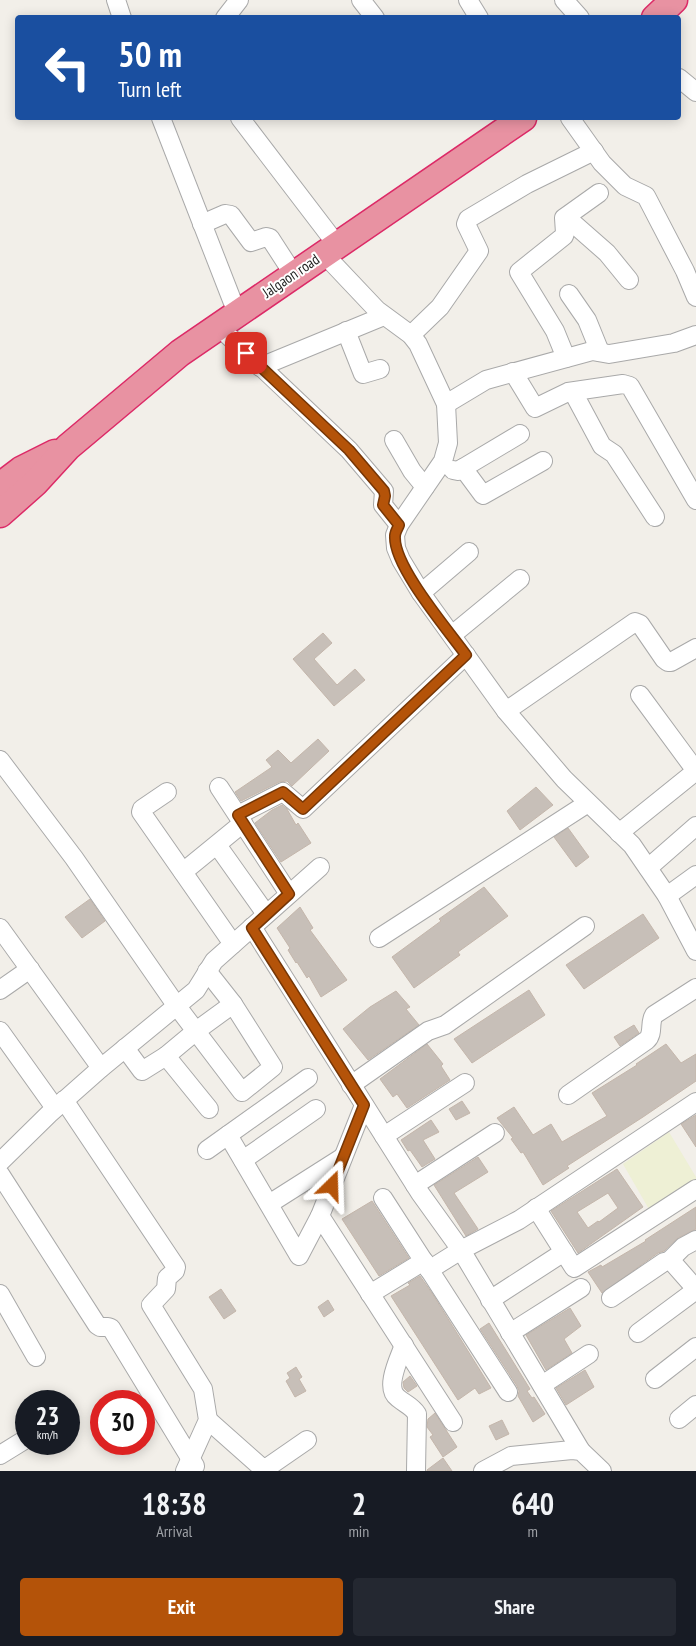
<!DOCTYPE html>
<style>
:root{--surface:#171b24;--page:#242831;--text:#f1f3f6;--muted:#9ea1a6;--accent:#b45309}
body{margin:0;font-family:"PT Sans Narrow",sans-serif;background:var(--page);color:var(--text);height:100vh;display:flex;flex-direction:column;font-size:19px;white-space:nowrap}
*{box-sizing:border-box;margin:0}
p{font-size:16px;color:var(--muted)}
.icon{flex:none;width:28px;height:28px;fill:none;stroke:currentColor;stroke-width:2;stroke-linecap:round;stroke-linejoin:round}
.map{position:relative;height:1471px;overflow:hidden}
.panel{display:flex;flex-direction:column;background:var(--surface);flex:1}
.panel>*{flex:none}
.hud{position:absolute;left:15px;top:15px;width:666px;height:105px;border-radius:5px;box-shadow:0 2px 12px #0003;background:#1a4fa0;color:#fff;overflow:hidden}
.speed{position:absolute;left:15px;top:1390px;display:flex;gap:10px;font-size:25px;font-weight:700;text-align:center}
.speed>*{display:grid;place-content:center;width:65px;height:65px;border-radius:50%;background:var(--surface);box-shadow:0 2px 12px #0003;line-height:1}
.speed small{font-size:12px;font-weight:400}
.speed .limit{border:8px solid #d22;background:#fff;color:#111}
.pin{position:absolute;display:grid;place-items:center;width:42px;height:42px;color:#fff;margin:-21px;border-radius:10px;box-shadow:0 2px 8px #0006}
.me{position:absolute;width:55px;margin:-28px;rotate:22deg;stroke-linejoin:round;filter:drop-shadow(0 0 4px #0008)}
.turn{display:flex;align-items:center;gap:18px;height:105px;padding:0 20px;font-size:22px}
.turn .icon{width:65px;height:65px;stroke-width:2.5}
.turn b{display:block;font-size:35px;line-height:42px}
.eta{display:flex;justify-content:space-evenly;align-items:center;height:85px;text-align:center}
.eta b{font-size:30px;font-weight:700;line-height:35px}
.action{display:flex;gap:10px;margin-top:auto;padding:10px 20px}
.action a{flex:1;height:58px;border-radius:5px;background:var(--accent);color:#fff;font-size:20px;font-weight:700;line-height:58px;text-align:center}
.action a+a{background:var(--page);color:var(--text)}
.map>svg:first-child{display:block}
.farmland{fill:#eef0d5}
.building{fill:#c7bfb8;stroke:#c4b6ab;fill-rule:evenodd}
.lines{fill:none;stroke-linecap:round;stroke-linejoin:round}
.minor-casing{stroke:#a9a9a9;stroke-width:20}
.highway-casing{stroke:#dc2a67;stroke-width:29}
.minor{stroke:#fff;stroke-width:18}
.highway{stroke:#e892a2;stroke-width:26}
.route-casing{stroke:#753606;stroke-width:12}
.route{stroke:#b45309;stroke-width:9}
.labels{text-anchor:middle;stroke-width:4;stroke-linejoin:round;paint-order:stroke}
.street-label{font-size:15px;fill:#222;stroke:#fff}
</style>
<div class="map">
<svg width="696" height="1471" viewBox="0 0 696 1471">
<rect width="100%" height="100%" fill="#f2efe9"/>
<polygon class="farmland" points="669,1132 696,1177 696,1181 650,1211 623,1164"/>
<g class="building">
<polygon points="323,633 332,643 314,659 337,685 355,669 365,680 334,706 293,659"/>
<polygon points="318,739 329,751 292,786 287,781 279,782 241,801 235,792 272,767 266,760 278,750 291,763"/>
<polygon points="536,787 553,805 520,830 507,811"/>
<polygon points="282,805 287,809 296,825 298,823 311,843 281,862 255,823 272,810"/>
<polygon points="568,828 589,857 576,867 554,837"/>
<polygon points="484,887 508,916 458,952 460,955 414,988 392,957 441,921 439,919"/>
<polygon points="90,899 105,921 82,938 65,917"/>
<polygon points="300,907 313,928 310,930 347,980 321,997 309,976 307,978 297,962 296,963 288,950 290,948 277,928"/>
<polygon points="643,914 659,938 584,989 566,965"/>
<polygon points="529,990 545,1015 472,1063 454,1039"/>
<polygon points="396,991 410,1007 406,1009 419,1025 368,1060 343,1029 370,1007"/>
<polygon points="634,1025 639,1033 620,1046 614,1037"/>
<polygon points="427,1044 443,1064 441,1066 450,1080 407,1108 397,1094 393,1097 380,1079"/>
<polygon points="666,1044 681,1063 696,1054 696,1081 643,1117 567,1166 569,1168 543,1185 523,1152 521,1153 511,1139 513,1138 497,1118 514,1107 533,1135 551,1124 562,1142 607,1116 592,1093 637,1065 636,1064"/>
<polygon points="462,1101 470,1113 456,1120 449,1109"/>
<polygon points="696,1115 696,1147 681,1124"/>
<polygon points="431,1120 439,1132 423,1140 435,1159 422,1167 410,1150 408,1151 401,1140"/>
<polygon points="478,1157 488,1172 454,1193 478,1229 466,1236 434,1185"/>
<path d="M617,1169l26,38 -65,46 -27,-42zM608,1193l10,15 -19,14 -1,-1 -10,7 -11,-16z"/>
<polygon points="372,1201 409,1258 379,1276 342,1219"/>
<polygon points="696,1207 696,1229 678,1238 664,1251 658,1253 602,1293 588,1272 601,1265 602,1267 646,1241 645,1240"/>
<polygon points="420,1276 432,1293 491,1388 479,1394 475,1388 458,1400 391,1296 410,1285 408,1283"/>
<polygon points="221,1289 236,1311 224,1319 209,1297"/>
<polygon points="328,1300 334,1310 324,1317 318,1307"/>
<polygon points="570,1308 581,1326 564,1339 572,1353 546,1370 526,1335"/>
<polygon points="489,1323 530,1389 527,1391 532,1398 534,1397 545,1414 533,1422 518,1396 519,1391 517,1386 480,1329"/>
<polygon points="296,1367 302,1377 299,1379 306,1391 295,1397 286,1381 290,1378 287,1373"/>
<polygon points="585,1370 594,1387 566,1405 556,1388"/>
<polygon points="410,1376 417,1386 408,1392 404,1388 403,1382"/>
<polygon points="435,1413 457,1447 443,1457 430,1437 433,1435 427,1427 428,1419"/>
<polygon points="502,1420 509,1434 496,1440 489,1426"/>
<polygon points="443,1458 452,1471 427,1471 427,1470"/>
</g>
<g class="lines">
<defs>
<g id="minor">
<polyline points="116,0 122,18"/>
<polyline points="361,0 375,18"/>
<polyline points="468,0 479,18"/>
<polyline points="564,0 580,18"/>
<polyline points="225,18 239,0"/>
<polyline points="679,78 696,92"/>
<polyline points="161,118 237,313"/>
<polyline points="240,118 337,245"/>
<polyline points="570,118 602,163 625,186 646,196 685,271 696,297"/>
<polyline points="566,217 607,253 629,280"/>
<polyline points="202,224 225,214 231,215 251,242 266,237 270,238 294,275"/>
<polyline points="324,254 377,310 411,335 418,344 446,404 448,443 443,461 399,525 395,535 396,548 401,560 421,593 506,711 564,779 632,845 667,896 696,951"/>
<polyline points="569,294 587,320 600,352"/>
<polyline points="218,326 349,450 384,491 383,505 399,525"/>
<polyline points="346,331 363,374 380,369"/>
<polyline points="411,335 440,307 479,251 466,224 468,219 527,184 594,151"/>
<polyline points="566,358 555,331 519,272 564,236 565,233 564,218 599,193"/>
<polyline points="260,367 384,316"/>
<polyline points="513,372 535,408 568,392 623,384 630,386 696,500"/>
<polyline points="573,392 602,446 614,454 655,517"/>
<polyline points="446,404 486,380 592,351 609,354 674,343 696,335"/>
<polyline points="394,440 412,471 425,487"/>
<polyline points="463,468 483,495 543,461"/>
<polyline points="453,470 458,471 520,434"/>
<polyline points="421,593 469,552"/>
<polyline points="452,635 520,579"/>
<polyline points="640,695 696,771"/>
<polyline points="506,711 635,622 640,624 664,659 668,662 671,662 696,648"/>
<polyline points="0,760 74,858 176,1005 242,1092 273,1067 233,1004 196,1031 166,1056"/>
<polyline points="219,787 289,894"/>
<polyline points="167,792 142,809 141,812 233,944"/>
<polyline points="238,815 283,792 303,809 466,655"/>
<polyline points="619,833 696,771"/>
<polyline points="217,845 266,914"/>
<polyline points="648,868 696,826"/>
<polyline points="183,872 243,823"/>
<polyline points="667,896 696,875"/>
<polyline points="252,927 420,1193 461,1250 581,1451"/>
<polyline points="0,928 101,1068"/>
<polyline points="379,938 588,803"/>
<polyline points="207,971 233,1004"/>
<polyline points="0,990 30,969"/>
<polyline points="0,1031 55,1108"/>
<polyline points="125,1048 142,1071 166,1056 209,1109"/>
<polyline points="351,1085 428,1031 445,1025 585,926"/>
<path d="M568,1095l79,-55c7,-7 2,-17 7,-25l42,-27"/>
<polyline points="64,1100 176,1267 175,1271 167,1278 166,1289 151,1305 203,1389 208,1420 185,1471"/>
<polyline points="364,1105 320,1216 453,1422"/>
<polyline points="228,1135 299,1256 320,1216"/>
<polyline points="384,1136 465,1083"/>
<polyline points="207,1150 308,1078"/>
<polyline points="243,1160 316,1109"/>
<polyline points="0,1162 49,1114 101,1068 196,990 214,961 320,867"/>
<polyline points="0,1174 97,1325 100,1327 108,1327 111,1328 195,1466"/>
<polyline points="415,1185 495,1133"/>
<polyline points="383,1198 508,1392"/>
<polyline points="269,1204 343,1157"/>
<polyline points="536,1208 574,1268 696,1189"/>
<polyline points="669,1261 683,1247 696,1240"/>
<polyline points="429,1270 461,1250 519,1220 696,1102"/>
<polyline points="0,1294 36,1357"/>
<polyline points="370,1294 424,1261"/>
<polyline points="611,1298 664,1262 669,1261 673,1263 696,1289"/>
<polyline points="490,1300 564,1252"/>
<polyline points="510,1333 581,1288"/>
<polyline points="638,1333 696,1290"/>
<path d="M404,1345c-5,14 -20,43 -6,53 7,6 14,8 19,16l-1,57"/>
<polyline points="655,1379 696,1347"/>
<polyline points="542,1385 589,1354"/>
<polyline points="679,1419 696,1405"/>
<polyline points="208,1420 261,1467 268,1467 307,1440"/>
<polyline points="0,1455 26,1439"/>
<polyline points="483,1471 511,1456 572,1450 581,1451 602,1471"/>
</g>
<g id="highway">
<polyline points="655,18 674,0"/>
<polyline points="0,486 21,470 55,453"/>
<polyline points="0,514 35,483 68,447 180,353 523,118"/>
</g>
</defs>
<use href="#minor" class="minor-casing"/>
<use href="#highway" class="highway-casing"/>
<use href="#minor" class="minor"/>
<use href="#highway" class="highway"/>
</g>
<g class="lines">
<defs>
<path id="route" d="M246,353l103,97 35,41 1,5 -2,9 16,20c-1,3 -4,7 -4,11 -2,30 53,94 71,119l-163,154 -20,-17 -45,23 51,79 -37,34 112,177 -32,81"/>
</defs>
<use href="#route" class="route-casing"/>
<use href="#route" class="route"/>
</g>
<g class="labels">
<g class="street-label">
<text transform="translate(291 276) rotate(-34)" y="5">Jalgaon road</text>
</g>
</g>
</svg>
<div class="speed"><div>23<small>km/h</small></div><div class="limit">30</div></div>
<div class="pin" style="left:246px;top:353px;background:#d93025"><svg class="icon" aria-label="arrive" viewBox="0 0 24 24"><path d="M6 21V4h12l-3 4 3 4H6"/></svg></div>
<svg class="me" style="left:332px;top:1186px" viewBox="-20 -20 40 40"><path d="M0-17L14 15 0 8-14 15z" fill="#b45309" stroke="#fff" stroke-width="4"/></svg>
<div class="hud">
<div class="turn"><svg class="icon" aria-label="left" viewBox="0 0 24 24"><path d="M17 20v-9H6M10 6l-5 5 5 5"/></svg><div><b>50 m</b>Turn left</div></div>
</div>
</div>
<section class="panel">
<div class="eta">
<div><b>18:38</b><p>Arrival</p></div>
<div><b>2</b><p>min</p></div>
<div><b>640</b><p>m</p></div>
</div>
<div class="action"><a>Exit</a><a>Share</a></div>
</section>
